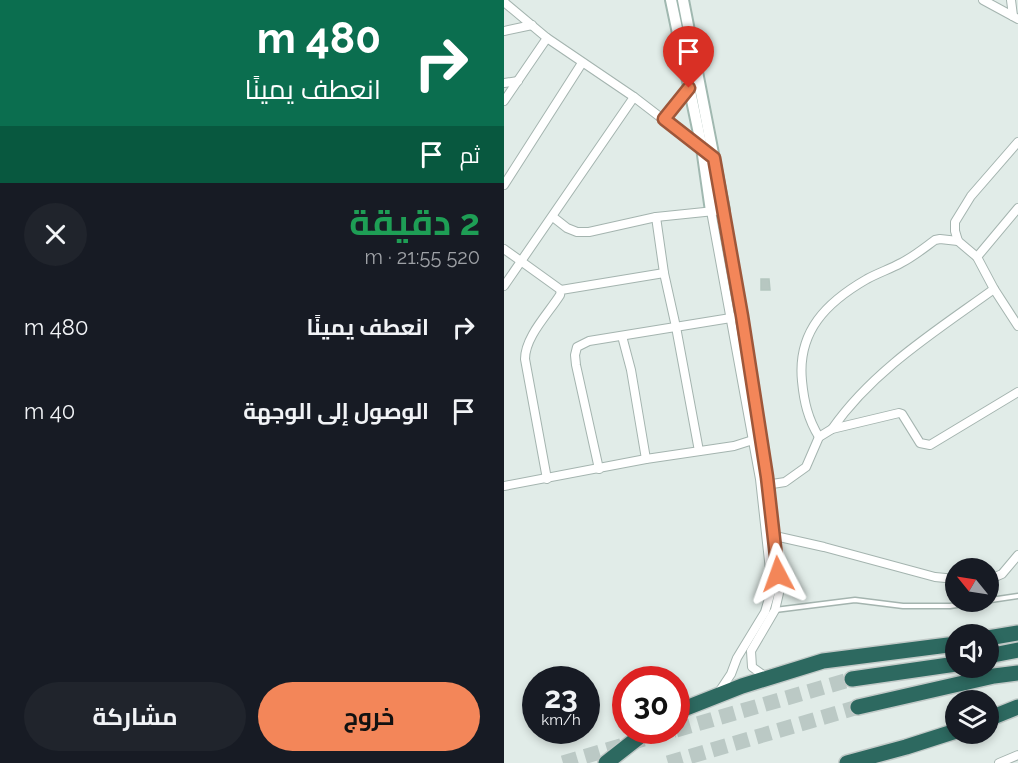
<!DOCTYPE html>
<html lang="ar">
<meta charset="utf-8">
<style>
:root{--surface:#171b24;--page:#20242c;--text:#f1f3f6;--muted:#9ea1a6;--accent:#f38659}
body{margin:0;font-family:Raleway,Cairo,sans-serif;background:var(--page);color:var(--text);direction:rtl;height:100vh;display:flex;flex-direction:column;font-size:22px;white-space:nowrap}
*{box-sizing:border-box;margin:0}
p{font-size:20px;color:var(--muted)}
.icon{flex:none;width:33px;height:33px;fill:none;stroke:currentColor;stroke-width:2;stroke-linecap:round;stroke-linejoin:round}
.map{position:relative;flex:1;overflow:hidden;direction:ltr}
.side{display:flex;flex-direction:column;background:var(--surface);width:504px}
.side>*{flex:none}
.guide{background:#0b6e4f;color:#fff;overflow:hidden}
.needle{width:39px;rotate:300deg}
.buttons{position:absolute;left:441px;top:558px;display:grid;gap:12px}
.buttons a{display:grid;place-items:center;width:54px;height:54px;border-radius:50%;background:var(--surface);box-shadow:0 3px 9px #0003;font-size:30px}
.speed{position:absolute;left:18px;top:666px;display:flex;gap:12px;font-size:30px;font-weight:700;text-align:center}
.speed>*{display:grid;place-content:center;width:78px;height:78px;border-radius:50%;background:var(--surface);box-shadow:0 3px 9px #0003;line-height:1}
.speed small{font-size:15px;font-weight:400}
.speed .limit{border:9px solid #d22;background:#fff;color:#111}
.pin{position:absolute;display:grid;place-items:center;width:51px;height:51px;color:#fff;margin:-62px -26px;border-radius:50% 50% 50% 0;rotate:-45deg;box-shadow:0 0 6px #0007}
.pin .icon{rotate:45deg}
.me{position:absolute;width:66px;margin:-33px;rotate:356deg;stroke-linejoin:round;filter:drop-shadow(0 0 4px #0008)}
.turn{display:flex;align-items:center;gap:21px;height:126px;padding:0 24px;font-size:27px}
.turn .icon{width:78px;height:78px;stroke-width:2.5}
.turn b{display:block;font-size:42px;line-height:51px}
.then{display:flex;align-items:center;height:57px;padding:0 24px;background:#0003;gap:12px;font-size:22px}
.round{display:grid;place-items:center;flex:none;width:63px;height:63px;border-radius:32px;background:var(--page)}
.summary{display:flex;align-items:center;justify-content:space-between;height:102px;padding:0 24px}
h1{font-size:36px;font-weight:700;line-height:45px;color:#1e9e55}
.primary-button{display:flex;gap:12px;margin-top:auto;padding:12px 24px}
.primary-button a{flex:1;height:69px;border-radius:36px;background:var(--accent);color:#111;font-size:24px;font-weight:700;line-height:69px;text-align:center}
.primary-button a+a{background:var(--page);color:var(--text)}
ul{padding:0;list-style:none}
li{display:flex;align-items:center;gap:18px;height:84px;padding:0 24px}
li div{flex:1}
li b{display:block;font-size:22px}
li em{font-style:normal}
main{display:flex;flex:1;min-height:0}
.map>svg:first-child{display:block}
.building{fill:#b7c7c1;stroke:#b4c6bf;stroke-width:1.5}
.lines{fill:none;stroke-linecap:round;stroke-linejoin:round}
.motorway-tunnel{stroke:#bbc9c5;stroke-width:15;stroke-dasharray:15 8;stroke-linecap:butt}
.service-casing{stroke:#a4b4af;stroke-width:7}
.minor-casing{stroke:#a4b4af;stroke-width:10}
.secondary-casing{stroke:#a0b8b0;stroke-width:14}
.motorway-casing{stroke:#c1c9c7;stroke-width:18}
.service{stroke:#fff;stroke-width:4}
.minor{stroke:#fff;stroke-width:8}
.secondary{stroke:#fff;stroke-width:10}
.motorway{stroke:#2d6960;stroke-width:15}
.route-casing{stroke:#9e573a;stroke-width:15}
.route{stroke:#f38659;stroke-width:10}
</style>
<main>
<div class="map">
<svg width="514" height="763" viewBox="0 0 514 763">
<rect width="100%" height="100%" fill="#e1ece8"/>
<polygon class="building" points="257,279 265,279 266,290 257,290"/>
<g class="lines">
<g class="motorway-tunnel">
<polyline points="172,730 348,679"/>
<polyline points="59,763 170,730"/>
<polyline points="164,763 354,707"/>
</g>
<defs>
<polyline id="service" points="271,610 351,600 399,606 446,606 514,596"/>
<g id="minor">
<polyline points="479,0 514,19"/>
<polyline points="507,0 509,16"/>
<polyline points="0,2 43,38 130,97 199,150"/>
<polyline points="0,31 28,25"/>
<polyline points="0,83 14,81"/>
<polyline points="0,101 43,38"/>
<polyline points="160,119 185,88"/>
<polyline points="514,142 467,196 451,222 451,231 454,241 473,257 490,289 514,326"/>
<polyline points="0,185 78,63"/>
<polyline points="207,211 256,479 268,588 261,612 233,658 227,674 215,692"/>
<polyline points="49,217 63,228 73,232 85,232 152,217 220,210 263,477 271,536 275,593 271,610 247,651 248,667 262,677"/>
<polyline points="152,217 160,273 172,327 195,451"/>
<polyline points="0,249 57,290"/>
<polyline points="473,257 514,208"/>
<polyline points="0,286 130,97"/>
<polyline points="118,336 127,370 142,459"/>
<path d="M328,429c41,-59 104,-98 162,-140"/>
<path d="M315,437c-11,-18 -15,-35 -17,-56 -5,-50 25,-79 65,-102 11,-6 23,-10 34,-16 12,-6 23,-15 34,-23l5,-1 18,2"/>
<polyline points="95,469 72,365 71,355 73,347 85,341 239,316"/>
<path d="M43,479l-22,-120c0,-22 23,-45 35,-64l1,-5 103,-17"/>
<polyline points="262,485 281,482 302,467 315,437 328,429 395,413 398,414 416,443 426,445 514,392"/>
<polyline points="0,486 142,459 230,446 252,439"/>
<polyline points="271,536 320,547 431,577 452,579"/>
<polyline points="484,580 498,574 514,555"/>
<polyline points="495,763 514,755"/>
</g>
<g id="secondary">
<polyline points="167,0 198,148 207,211"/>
<polyline points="179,0 220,210"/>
</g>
<g id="motorway">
<polyline points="484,638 514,633"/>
<polyline points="484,656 514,650"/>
<polyline points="348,679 452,664"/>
<polyline points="354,707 490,676 514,673"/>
<polyline points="172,712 238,686 319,661 452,644"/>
<polyline points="484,719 514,707"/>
<polyline points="102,763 144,730"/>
<polyline points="343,763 402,747 452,731"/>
</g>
</defs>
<use href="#service" class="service-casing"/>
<use href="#minor" class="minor-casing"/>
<use href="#secondary" class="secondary-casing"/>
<use href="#motorway" class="motorway-casing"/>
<use href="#service" class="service"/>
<use href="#minor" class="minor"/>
<use href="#secondary" class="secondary"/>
<use href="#motorway" class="motorway"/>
</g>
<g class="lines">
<defs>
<polyline id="route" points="185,88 160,119 210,158 238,316 263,477 274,574"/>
</defs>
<use href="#route" class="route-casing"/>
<use href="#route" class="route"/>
</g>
</svg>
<div class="buttons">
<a><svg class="needle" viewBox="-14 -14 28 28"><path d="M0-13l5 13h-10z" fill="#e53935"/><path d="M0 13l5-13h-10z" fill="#9ea1a6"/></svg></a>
<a><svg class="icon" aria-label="sound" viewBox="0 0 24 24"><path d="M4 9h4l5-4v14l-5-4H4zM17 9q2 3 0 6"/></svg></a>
<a><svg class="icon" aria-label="layers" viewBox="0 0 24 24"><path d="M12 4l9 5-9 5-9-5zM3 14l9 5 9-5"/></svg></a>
</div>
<div class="speed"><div>23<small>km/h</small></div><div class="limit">30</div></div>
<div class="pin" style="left:185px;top:88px;background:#d93025"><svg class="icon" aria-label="arrive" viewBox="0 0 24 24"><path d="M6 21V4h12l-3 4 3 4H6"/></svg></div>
<svg class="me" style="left:274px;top:574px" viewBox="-20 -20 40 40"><path d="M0-17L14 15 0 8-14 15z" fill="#f38659" stroke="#fff" stroke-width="4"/></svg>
</div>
<section class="side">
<div class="guide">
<div class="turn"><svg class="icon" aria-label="right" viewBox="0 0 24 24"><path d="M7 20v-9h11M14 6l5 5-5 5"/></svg><div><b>480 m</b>انعطف يمينًا</div></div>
<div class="then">ثم<svg class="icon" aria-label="arrive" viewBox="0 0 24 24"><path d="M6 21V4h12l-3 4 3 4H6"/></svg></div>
</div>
<div class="summary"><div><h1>2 دقيقة</h1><p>520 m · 21:55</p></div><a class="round"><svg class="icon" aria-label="close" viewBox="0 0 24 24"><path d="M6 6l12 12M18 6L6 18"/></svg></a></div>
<ul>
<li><svg class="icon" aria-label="right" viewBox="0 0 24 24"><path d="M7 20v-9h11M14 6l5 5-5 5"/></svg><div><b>انعطف يمينًا</b></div><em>480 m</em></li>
<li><svg class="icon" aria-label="arrive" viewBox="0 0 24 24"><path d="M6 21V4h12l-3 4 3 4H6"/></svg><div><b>الوصول إلى الوجهة</b></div><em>40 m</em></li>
</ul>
<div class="primary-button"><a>خروج</a><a>مشاركة</a></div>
</section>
</main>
